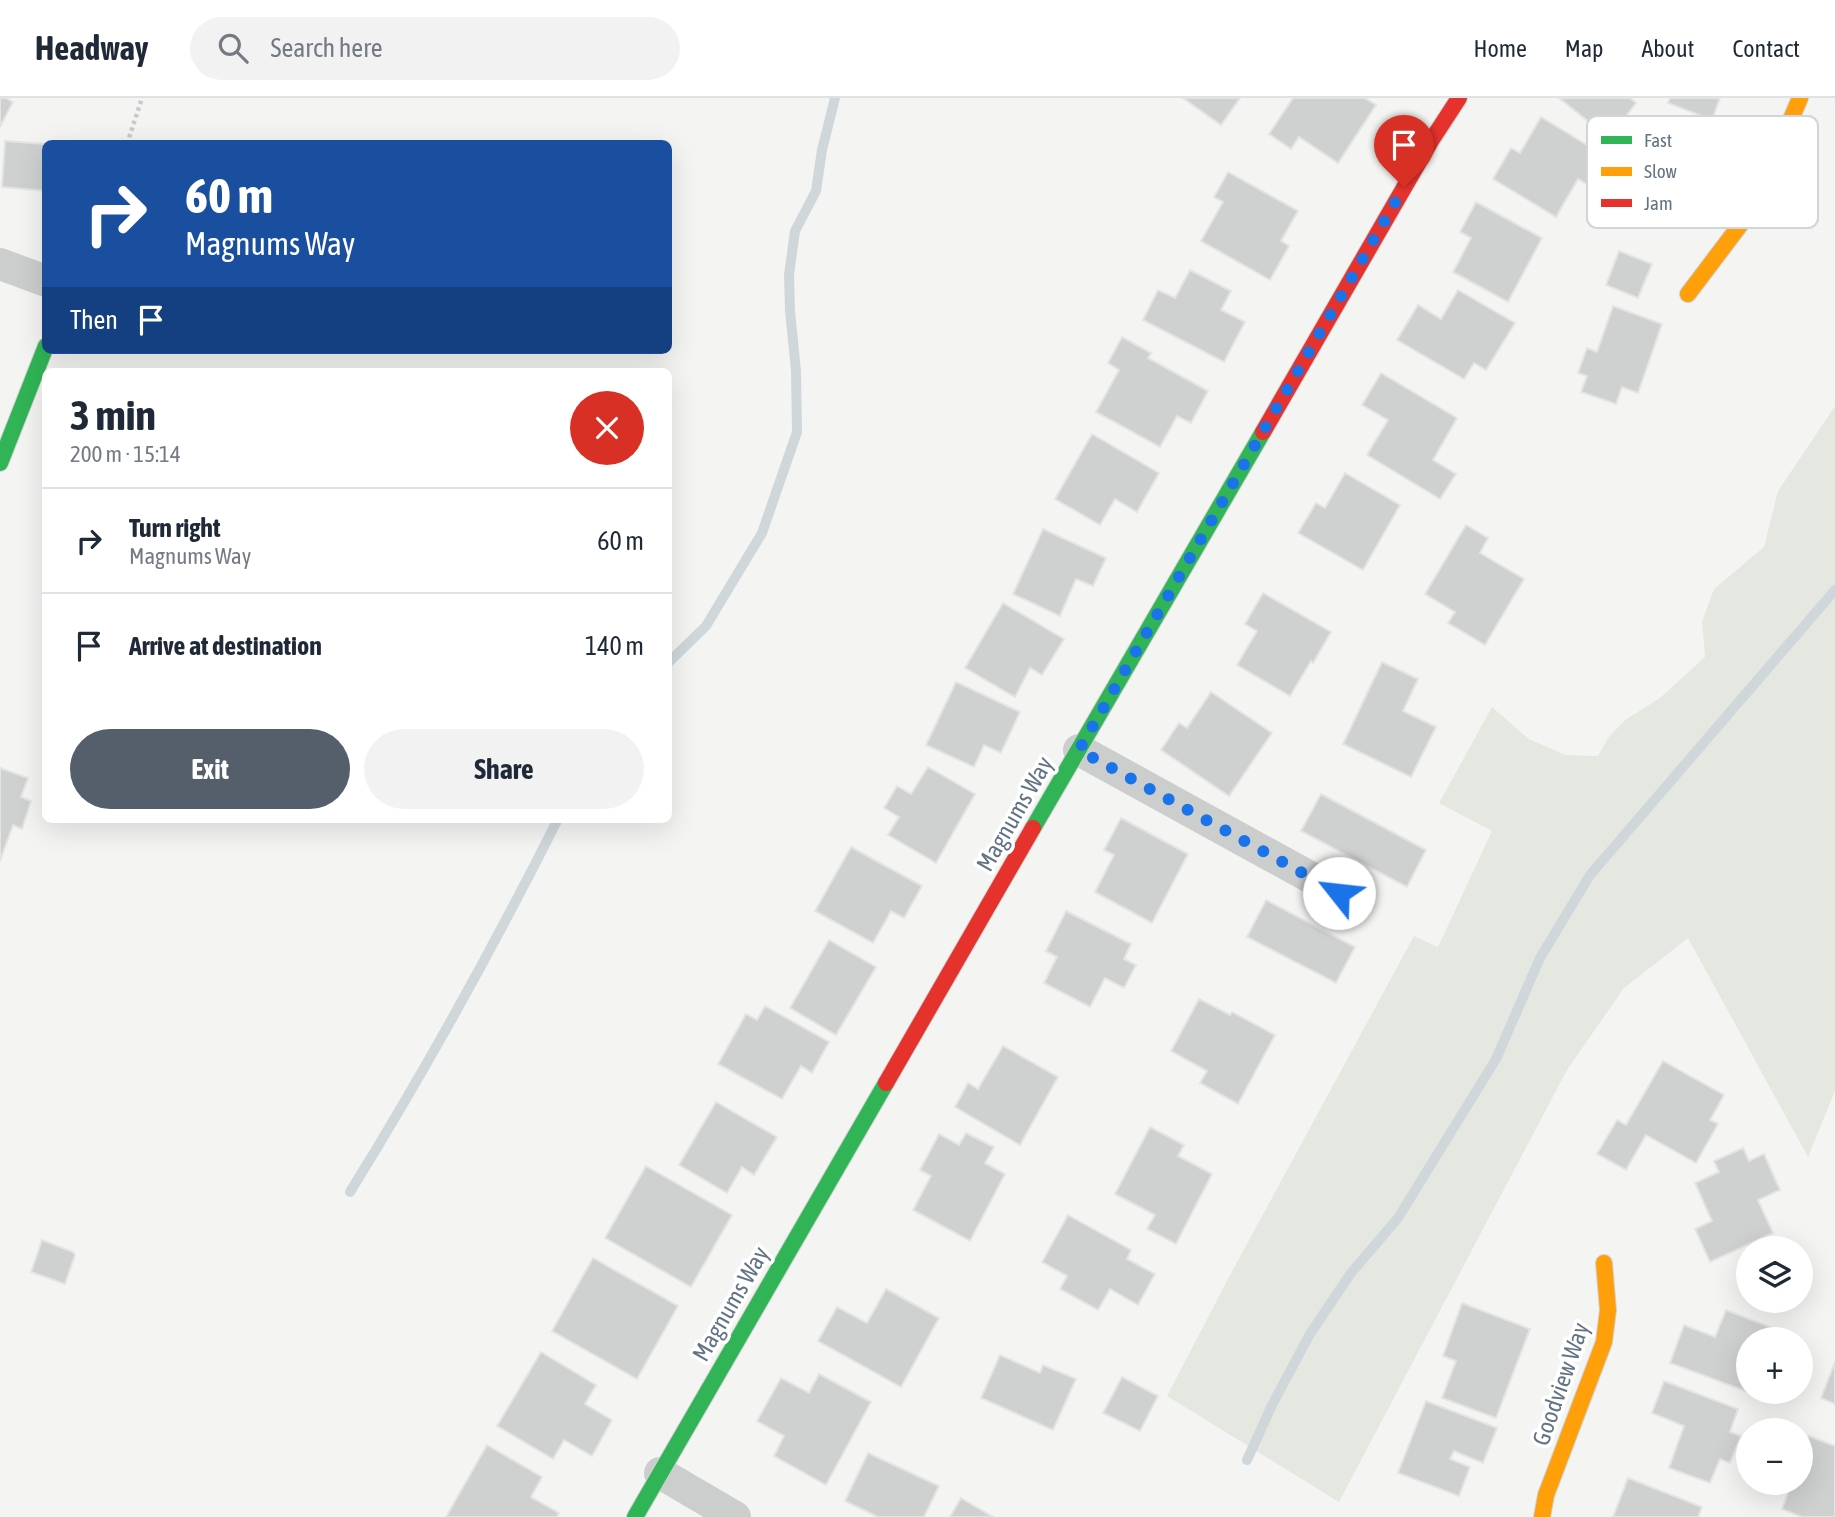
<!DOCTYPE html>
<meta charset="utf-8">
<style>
:root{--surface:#fff;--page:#f2f2f3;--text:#1f2937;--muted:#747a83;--line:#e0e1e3;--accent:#555f6c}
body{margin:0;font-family:"Asap Condensed",sans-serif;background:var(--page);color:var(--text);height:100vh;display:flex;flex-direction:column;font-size:26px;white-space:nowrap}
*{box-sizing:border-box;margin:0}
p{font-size:23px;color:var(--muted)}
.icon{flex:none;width:38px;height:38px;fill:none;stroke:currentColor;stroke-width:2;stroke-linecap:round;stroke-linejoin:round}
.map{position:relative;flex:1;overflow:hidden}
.side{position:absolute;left:42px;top:270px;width:630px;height:455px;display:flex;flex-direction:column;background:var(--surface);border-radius:10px;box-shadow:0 7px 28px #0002}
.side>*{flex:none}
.banner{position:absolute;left:42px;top:42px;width:630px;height:214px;border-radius:10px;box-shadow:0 7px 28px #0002;background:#1a4fa0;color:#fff;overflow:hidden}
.controls{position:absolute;left:1736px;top:1138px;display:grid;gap:14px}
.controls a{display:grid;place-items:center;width:77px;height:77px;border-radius:50%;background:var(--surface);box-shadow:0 7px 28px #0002;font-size:35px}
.pin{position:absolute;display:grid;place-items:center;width:60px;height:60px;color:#fff;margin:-72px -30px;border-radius:50% 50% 50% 0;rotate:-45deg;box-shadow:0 0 7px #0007}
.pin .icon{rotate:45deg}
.me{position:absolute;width:77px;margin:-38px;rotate:299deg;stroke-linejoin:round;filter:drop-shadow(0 0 5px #0008)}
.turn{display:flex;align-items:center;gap:24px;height:147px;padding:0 28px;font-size:32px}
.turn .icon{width:91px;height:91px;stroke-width:2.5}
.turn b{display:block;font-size:49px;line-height:60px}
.then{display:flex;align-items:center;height:66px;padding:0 28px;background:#0003;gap:14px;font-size:26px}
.round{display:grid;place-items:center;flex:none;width:74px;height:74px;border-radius:37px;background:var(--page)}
.headline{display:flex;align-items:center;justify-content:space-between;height:119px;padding:0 28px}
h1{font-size:42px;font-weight:700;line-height:52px}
.button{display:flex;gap:14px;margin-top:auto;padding:14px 28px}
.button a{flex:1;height:80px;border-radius:42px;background:var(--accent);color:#fff;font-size:28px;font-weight:700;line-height:80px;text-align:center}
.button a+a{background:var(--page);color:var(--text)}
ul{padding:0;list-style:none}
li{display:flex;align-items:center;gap:21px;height:105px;padding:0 28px;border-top:2px solid var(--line)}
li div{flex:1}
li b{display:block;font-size:26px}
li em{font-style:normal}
header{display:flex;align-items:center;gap:42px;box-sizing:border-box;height:98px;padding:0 35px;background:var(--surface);border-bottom:2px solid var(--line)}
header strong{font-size:33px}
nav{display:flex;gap:38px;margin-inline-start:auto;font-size:24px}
.search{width:490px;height:63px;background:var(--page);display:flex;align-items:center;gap:18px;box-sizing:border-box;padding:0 24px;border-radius:38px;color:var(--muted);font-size:26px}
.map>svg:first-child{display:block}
.green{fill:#e4e8e1}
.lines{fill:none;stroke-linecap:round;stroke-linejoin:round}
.stream{stroke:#cfd7da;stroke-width:10}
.building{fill:#cfd1d1;stroke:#e4e4e2;stroke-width:2}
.fast-casing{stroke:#cfd2d3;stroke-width:18}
.slow-casing{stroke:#cfd2d3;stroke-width:18}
.jam-casing{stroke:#cfd2d3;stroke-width:18}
.path{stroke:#cacacb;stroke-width:4.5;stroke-dasharray:3.5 3.5;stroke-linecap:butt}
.street{stroke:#cccece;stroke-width:32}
.fast{stroke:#30b455;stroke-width:16}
.slow{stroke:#ff9f0a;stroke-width:16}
.jam{stroke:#e5322d;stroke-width:16}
.route{stroke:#1a73e8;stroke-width:12;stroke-dasharray:0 21.6}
.labels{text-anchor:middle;stroke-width:7;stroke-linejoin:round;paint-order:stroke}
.street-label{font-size:24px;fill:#637485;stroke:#fff}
.key{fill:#fff;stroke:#d0d5da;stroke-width:2}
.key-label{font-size:19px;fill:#637485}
</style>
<header>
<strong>Headway</strong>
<div class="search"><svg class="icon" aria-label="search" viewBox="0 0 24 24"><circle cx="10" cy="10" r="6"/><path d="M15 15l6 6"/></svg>Search here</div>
<nav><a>Home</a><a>Map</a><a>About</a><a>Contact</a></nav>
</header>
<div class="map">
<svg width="1835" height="1419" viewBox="0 0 1835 1419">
<rect width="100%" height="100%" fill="#f4f5f3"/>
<polygon class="green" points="1835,308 1835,993 1808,1059 1688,840 1624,890 1567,972 1339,1404 1167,1298 1228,1181 1414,838 1438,849 1492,733 1439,705 1492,609 1529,641 1565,657 1598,658 1608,640 1625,622 1660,600 1705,559 1702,524 1714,491 1764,449 1778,393"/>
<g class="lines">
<g class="stream">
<polyline points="668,565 706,528 762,435 797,334 796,273 790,213 789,177 795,133 816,93 822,52 835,0"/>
<path d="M350,1094c75,-121 144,-246 208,-373"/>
<polyline points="1247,1362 1273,1305 1310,1236 1351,1175 1398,1120 1496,961 1540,860 1590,777 1835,492"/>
</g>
</g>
<g class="building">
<polygon points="0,0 6,0 13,4 0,29"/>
<polygon points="1183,0 1240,0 1221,27"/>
<polygon points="1293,0 1365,0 1376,7 1338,65 1299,39 1291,51 1269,36"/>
<polygon points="1559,0 1630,0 1636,5 1609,40"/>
<polygon points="1670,0 1720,0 1712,22 1668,5"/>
<polygon points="1541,19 1605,58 1588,87 1578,81 1556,119 1493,81 1511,50 1520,55"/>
<polygon points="5,43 46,46 46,93 2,89"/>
<polygon points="1228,74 1298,113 1281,143 1289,148 1270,182 1201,143 1223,104 1214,99"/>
<polygon points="1476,104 1542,140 1508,204 1453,174 1471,140 1460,134"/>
<polygon points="1619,153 1652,166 1638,200 1606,187"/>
<polygon points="1190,172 1231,193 1221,212 1245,224 1224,264 1143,222 1158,192 1175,200"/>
<polygon points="1458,192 1515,225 1486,272 1474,265 1464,281 1397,242 1418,207 1441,221"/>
<polygon points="1613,208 1662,226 1638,295 1622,289 1616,306 1581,294 1587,278 1578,275 1587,250 1597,254"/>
<polygon points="1122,239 1151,255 1148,260 1208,293 1191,325 1177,318 1160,349 1096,314 1119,272 1108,265"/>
<polygon points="1381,275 1457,320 1433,362 1456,376 1440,401 1367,357 1388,322 1362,307"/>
<polygon points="1092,336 1159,375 1137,414 1115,401 1100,427 1055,401"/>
<polygon points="1345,375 1400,407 1363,472 1298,435 1316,405 1325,410"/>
<polygon points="1466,427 1488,440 1480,455 1524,481 1485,547 1448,525 1455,514 1425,496"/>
<polygon points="1043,431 1106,460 1093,488 1076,481 1060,518 1013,496"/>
<polygon points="1263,495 1331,534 1313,565 1311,563 1290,598 1237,567 1257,533 1245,526"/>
<polygon points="1003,505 1064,541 1042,577 1030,570 1015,599 965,570"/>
<polygon points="1382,564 1418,581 1403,613 1436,629 1411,679 1343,646"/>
<polygon points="956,584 1020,614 1001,655 984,647 974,669 926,647"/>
<polygon points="1211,594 1272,635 1229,698 1161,652 1179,625 1187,630"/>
<polygon points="928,669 975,696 936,765 888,737 899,719 884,710 897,688 911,696"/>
<polygon points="0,670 28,680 21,699 31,703 22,731 13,727 0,763"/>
<polygon points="1321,696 1426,752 1407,789 1301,733"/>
<polygon points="1121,720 1188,756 1152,825 1095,794 1114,757 1104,752"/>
<polygon points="851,749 922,788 904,820 891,813 873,845 815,813"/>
<polygon points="1266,802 1355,849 1336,885 1247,839"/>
<polygon points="1066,813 1131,846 1124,861 1136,867 1124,890 1105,880 1090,909 1044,885 1057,859 1046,853"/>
<polygon points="829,842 876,869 836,937 790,910"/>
<polygon points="1199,901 1230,917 1232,914 1275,937 1238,1006 1200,985 1207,973 1171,953"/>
<polygon points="765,908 829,944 812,975 801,968 782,1001 718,966 746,916 757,922"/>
<polygon points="1003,948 1058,979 1020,1047 955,1009 968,985 978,991"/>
<polygon points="1663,963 1724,997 1710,1022 1718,1026 1696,1065 1646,1037 1626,1072 1597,1056 1617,1022 1626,1027"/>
<polygon points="716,1004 777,1039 754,1077 742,1069 727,1095 679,1067"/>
<polygon points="1150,1029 1184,1047 1178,1058 1212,1076 1176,1146 1147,1131 1155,1117 1115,1096"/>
<polygon points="966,1035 994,1049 985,1065 1005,1076 970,1143 913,1112 931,1078 920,1072 939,1036 959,1047"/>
<polygon points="1743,1050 1749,1063 1764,1056 1780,1092 1758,1102 1773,1135 1710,1164 1695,1131 1712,1123 1695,1085 1719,1074 1714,1063"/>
<polygon points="646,1068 732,1117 691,1189 605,1140"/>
<polygon points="1068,1117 1131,1152 1127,1161 1155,1176 1138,1207 1110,1191 1098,1212 1060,1191 1067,1178 1042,1164"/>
<polygon points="42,1142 73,1154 75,1157 65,1186 31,1174"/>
<polygon points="593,1160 678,1208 637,1281 552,1233"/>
<polygon points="886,1191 939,1220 901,1289 818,1243 837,1209 867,1225"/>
<polygon points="1462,1205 1530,1231 1496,1320 1442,1300 1456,1263 1443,1258"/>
<polygon points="1726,1212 1775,1231 1771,1241 1748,1241 1748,1293 1752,1293 1751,1295 1670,1265 1684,1227 1715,1239"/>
<polygon points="541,1254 596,1287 585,1306 612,1322 592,1358 564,1342 553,1361 497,1328"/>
<polygon points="1000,1257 1040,1275 1043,1267 1076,1281 1053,1332 981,1300"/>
<polygon points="1835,1264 1835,1306 1821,1300"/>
<polygon points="819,1276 871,1304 826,1387 774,1358 784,1338 757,1323 781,1280 809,1295"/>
<polygon points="1122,1279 1158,1298 1140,1333 1103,1315"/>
<polygon points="1664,1283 1738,1311 1730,1334 1741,1338 1730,1365 1720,1361 1710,1385 1669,1370 1684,1328 1652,1315"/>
<polygon points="1426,1303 1497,1330 1483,1365 1454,1353 1450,1361 1470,1369 1459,1398 1398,1375"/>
<polygon points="1809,1338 1835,1348 1835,1419 1802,1419 1782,1411 1792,1384 1801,1384 1801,1360"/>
<polygon points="487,1347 542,1379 531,1399 559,1415 557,1419 446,1419"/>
<polygon points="868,1355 939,1388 924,1419 878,1419 845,1403"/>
<polygon points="1628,1380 1702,1409 1698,1419 1613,1419"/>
<polygon points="961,1400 993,1419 950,1419"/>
</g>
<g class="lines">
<defs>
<g id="fast">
<polyline points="0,365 46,248"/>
<polyline points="1033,730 1263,334"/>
<polyline points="635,1419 886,985"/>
</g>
<g id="slow">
<polyline points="1688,196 1753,110 1800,0"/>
<polyline points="1542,1419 1546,1397 1604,1244 1608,1212 1604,1165"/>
</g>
<g id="jam">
<polyline points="1263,334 1431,43 1459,0"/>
<polyline points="886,985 1033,730"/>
</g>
</defs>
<use href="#fast" class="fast-casing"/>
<use href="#slow" class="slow-casing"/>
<use href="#jam" class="jam-casing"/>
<polyline class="path" points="127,46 142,0"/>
<g class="street">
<polyline points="0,166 46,183"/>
<polyline points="1079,652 1339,795"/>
<polyline points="660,1375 735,1419"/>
</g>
<use href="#fast" class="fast"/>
<use href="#slow" class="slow"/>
<use href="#jam" class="jam"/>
</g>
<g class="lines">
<polyline class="route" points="1339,795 1079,652 1404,89"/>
</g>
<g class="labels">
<g class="street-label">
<text transform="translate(1015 716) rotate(-60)" y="8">Magnums Way</text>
<text transform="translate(731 1206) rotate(-60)" y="8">Magnums Way</text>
<text transform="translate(1561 1286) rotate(-71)" y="8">Goodview Way</text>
</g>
</g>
<rect x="1587" y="18" width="231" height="112" rx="10" class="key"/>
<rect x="1601" y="38" width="31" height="8" fill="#30b455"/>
<rect x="1601" y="69" width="31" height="9" fill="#ff9f0a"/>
<rect x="1601" y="101" width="31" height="8" fill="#e5322d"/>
<g class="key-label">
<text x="1644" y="49">Fast</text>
<text x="1644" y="80">Slow</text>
<text x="1644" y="112">Jam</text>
</g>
</svg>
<div class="controls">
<a><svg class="icon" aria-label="layers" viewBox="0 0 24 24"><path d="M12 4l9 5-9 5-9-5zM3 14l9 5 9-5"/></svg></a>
<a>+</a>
<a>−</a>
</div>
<div class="pin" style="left:1404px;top:89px;background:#d93025"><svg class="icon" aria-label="arrive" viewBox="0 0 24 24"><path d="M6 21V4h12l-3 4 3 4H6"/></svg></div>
<svg class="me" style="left:1339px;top:795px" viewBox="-20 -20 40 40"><circle r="19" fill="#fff"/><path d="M0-13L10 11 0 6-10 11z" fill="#1a73e8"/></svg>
<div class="banner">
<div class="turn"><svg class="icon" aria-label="right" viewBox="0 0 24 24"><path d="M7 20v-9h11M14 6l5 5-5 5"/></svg><div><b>60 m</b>Magnums Way</div></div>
<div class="then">Then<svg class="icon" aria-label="arrive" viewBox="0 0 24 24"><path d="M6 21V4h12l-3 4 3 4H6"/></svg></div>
</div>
<section class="side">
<div class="headline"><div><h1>3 min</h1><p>200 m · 15:14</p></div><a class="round" style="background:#d93025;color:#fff"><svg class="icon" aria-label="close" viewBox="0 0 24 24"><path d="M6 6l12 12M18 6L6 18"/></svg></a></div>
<ul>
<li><svg class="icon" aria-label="right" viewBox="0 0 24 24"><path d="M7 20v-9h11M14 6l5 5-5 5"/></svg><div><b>Turn right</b><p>Magnums Way</p></div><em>60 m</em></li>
<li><svg class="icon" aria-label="arrive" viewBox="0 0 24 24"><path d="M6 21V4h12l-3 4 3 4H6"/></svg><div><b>Arrive at destination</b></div><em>140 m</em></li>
</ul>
<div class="button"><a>Exit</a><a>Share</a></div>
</section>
</div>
